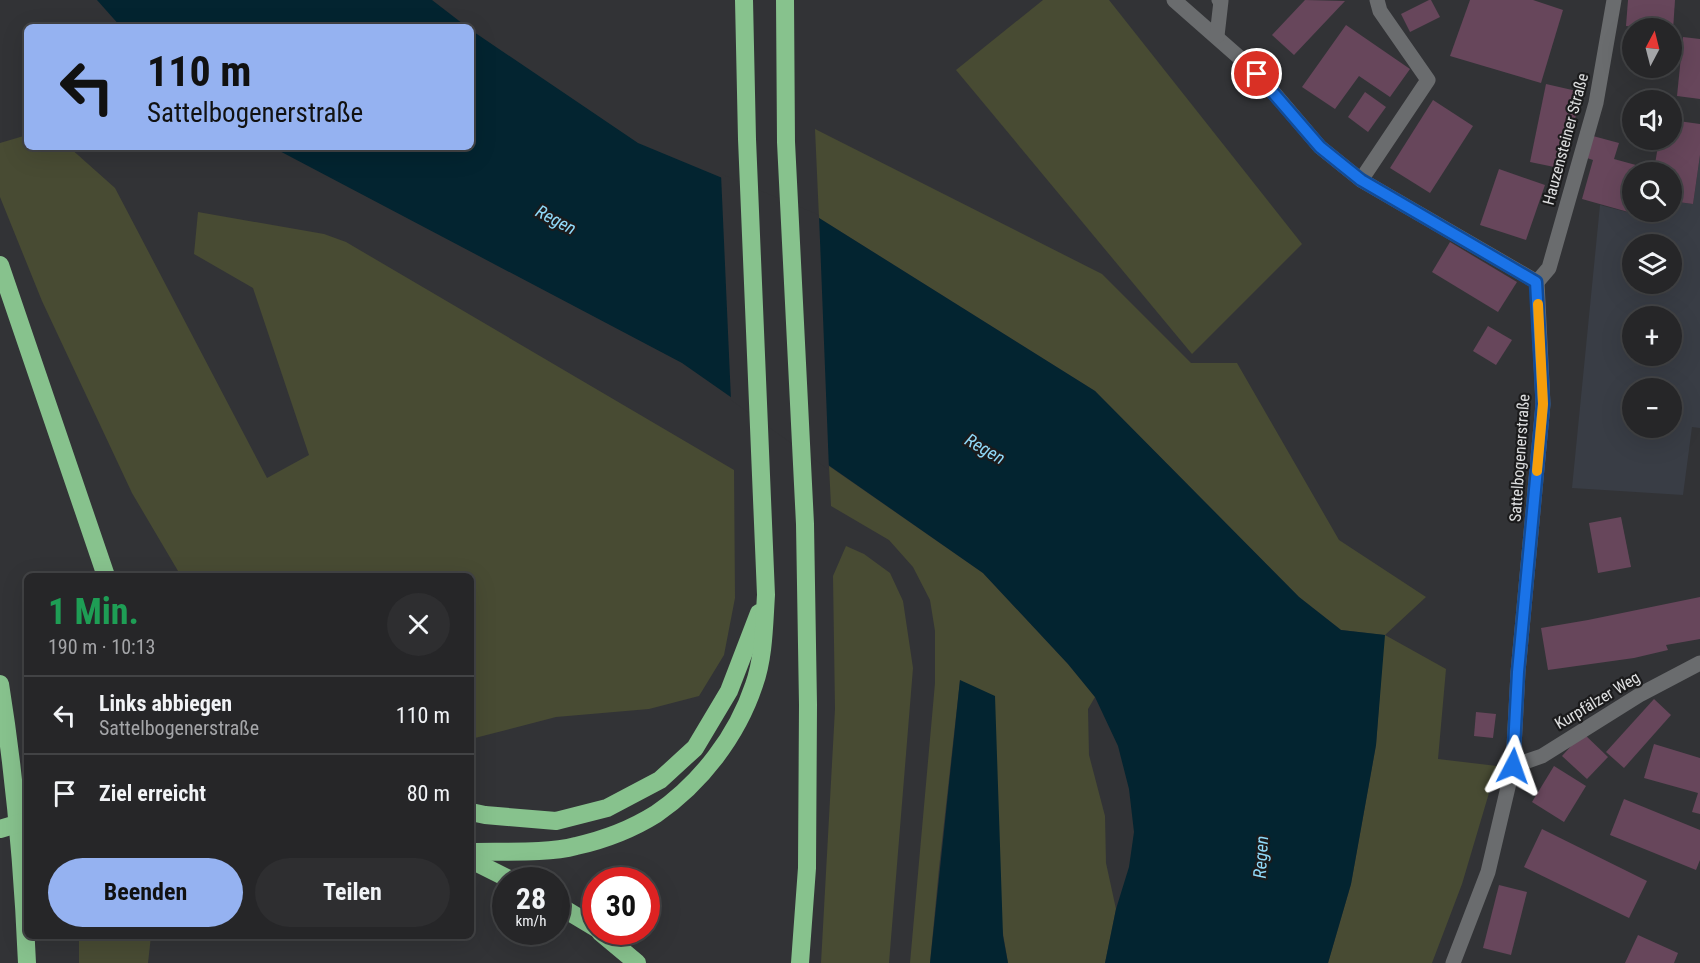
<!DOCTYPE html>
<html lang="de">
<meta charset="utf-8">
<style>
:root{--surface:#262628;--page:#2e2e30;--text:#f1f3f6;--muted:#a4a5a8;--line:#424345;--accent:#95b2f1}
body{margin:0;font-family:"Roboto Condensed",sans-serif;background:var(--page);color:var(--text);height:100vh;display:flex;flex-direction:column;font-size:22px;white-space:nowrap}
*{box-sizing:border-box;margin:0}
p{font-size:20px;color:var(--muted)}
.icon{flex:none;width:33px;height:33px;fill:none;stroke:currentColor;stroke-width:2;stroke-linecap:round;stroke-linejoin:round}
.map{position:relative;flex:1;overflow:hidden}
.drawer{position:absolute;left:24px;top:573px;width:450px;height:366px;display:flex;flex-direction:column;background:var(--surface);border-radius:9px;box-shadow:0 6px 24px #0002,0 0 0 2px var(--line)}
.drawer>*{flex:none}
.guide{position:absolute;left:24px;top:24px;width:450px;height:126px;border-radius:9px;box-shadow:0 6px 24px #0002,0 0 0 2px var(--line);background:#95b2f1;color:#111;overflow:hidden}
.needle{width:39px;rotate:7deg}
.fabs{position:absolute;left:1622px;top:18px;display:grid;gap:12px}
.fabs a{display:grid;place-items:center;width:60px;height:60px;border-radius:50%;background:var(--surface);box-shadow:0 6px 24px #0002,0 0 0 2px var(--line);font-size:30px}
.speed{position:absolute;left:492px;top:867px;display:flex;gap:12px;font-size:30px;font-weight:700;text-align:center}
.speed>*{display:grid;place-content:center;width:78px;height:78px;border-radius:50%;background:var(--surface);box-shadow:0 6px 24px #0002,0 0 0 2px var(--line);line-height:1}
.speed small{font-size:15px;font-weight:400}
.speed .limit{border:9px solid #d22;background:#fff;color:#111}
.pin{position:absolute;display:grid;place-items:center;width:51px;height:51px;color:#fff;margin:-26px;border:3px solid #fff;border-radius:50%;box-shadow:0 2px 6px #0007}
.me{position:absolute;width:66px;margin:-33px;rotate:4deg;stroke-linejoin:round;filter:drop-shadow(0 0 4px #0008)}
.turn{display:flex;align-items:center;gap:21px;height:126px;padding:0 24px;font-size:27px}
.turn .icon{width:78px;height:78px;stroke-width:2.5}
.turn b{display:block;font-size:42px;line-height:51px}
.round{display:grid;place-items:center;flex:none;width:63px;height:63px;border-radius:32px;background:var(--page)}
.summary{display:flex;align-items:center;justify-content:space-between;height:102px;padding:0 24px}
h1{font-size:36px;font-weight:700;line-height:45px;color:#1e9e55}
.button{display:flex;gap:12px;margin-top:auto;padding:12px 24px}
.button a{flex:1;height:69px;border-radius:36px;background:var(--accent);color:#111;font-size:24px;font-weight:700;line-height:69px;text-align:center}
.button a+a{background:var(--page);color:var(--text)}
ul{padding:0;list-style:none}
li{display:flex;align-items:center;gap:18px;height:78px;padding:0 24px;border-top:2px solid var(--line)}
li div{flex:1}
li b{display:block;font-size:22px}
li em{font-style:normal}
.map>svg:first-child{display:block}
.built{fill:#393d45;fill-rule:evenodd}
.green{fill:#484b33}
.water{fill:#032430}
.pier{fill:#323336}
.building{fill:#67465b}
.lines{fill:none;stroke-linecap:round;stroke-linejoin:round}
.minor{stroke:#6a6c6e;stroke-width:15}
.highway{stroke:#87c28d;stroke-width:18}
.route-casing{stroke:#114b97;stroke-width:15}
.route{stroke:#1a73e8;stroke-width:10}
.slow{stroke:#f59e0b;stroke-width:10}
.labels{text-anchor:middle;stroke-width:4.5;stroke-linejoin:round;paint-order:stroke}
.street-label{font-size:16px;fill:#dfe0e1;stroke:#1b1b1c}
.water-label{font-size:18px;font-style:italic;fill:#90d9f8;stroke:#1b1b1c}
</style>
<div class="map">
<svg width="1700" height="963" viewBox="0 0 1700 963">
<rect width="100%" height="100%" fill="#323336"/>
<path class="built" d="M1700,155v273l-8,-1 -9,68 -111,-7 28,-283 46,12 2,-5h23v-11l22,3zM1632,244h39v40h-39zM1632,316h39v40h-39zM1632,388h39v40h-39z"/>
<g class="green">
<polygon points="1043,0 1109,0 1302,244 1192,354 956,70"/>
<polygon points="815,129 1102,274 1191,363 1237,363 1339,540 1426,597 1385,635 1446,669 1438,759 1497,766 1462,884 1432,963 1328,963 1351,884 1376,745 1384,635 1341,630 1299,597 1095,391 819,218"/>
<polygon points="27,135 27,147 69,147 115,188 267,478 309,455 253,288 194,254 198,212 324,234 346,242 734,470 735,598 724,655 699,696 649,709 556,717 471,739 471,576 181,576 132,493 42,301 0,197 0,143"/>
<polygon points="829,466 983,573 1068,664 1095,697 1088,709 1089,755 1105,816 1106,863 1116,909 1105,963 1008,963 960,680 939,868 930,963 910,963 935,683 935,631 930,600 913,567 889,540 831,506"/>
<polygon points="846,546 864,554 890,573 903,601 913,668 889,963 821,963 835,709 833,576"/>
<polygon points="79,936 151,936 148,963 79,963"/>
</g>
<g class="water">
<polygon points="97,0 432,0 467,27 121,27"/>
<polygon points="471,30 638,143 819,218 1095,391 1299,597 1341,630 1385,635 1376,745 1351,884 1328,963 1105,963 1116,909 1129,867 1134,832 1129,789 1118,746 1095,697 1068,664 983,573 682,363 272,147 471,147"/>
<polygon points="960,680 995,696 1003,936 1008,963 930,963"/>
</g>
<polygon class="pier" points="721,174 819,215 829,470 731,400"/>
<g class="building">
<polygon points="1305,0 1345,1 1294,55 1272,35"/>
<polygon points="1429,0 1431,0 1440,17 1410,32 1401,14"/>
<polygon points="1470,0 1533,0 1563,10 1541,83 1450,56"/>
<polygon points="1628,0 1675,0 1673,30 1626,26"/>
<polygon points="1346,25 1410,69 1390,97 1359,76 1335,109 1302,87"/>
<polygon points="1683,37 1700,39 1700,99 1677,96"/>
<polygon points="1546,84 1581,92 1564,169 1530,162"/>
<polygon points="1365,92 1386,107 1368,132 1348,117"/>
<polygon points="1433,100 1473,126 1430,193 1390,168"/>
<polygon points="1671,120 1700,124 1700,155 1693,204 1671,201 1671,172 1632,172 1632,212 1648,212 1646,217 1582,199 1593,160 1587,158 1593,136 1619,143 1614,159 1654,170 1659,140 1671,140"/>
<polygon points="1499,169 1545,185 1526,240 1480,225"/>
<polygon points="1450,242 1517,282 1498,312 1432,272"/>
<polygon points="1488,326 1512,340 1496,365 1473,351"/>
<polygon points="1621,517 1631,567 1598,573 1589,523"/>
<polygon points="1700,597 1700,639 1666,645 1668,650 1634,658 1548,670 1541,628 1588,620"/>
<polygon points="1654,699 1671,715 1624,768 1606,752"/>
<polygon points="1476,712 1496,714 1493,738 1474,736"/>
<polygon points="1583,733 1608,757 1587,779 1562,756"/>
<polygon points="1654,744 1700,758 1700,814 1692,812 1698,793 1644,778"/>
<polygon points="1554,766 1586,786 1564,822 1532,802"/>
<polygon points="1624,799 1700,830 1700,860 1696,870 1610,835"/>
<polygon points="1542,829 1647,881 1629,918 1524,867"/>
<polygon points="1499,885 1527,892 1511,955 1483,948"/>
<polygon points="1638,935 1678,953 1674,963 1625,963"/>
</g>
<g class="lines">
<g class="minor">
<polyline points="1174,0 1257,73 1320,147 1361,180 1537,282 1543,404 1518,672 1513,766 1488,872 1453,963"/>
<polyline points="1217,36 1221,1 1219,0"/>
<polyline points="1361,180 1428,80 1380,11 1377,0"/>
<polyline points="1537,282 1549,268 1596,103 1614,0"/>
<polyline points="1513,766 1542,756 1641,694 1700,663"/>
</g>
<g class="highway">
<polyline points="785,0 786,142 805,524 808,705 807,868 800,963"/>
<polyline points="0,265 106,576"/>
<path d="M0,684c15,93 23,185 27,279"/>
<polyline points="471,812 485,815 556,821 607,808 660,780 695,748 729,691 759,613"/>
<polyline points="0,829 27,821"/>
<path d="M471,852c32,-1 75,2 105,-6 27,-6 56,-17 80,-32 45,-31 81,-78 98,-129 10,-28 10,-60 12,-90l-19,-456 -3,-139"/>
<polyline points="471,860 511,880"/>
<polyline points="556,904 596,928"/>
<polyline points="600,932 637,963"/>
</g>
</g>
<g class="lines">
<defs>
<polyline id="route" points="1257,74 1320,147 1361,180 1536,282 1543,404 1518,672 1513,766"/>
</defs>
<use href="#route" class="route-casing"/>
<use href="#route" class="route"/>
<polyline class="slow" points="1537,471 1543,404 1538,304"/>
</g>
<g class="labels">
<g class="street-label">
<text transform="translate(1565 139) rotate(-75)" y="6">Hauzensteiner Straße</text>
<text transform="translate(1519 458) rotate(-86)" y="6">Sattelbogenerstraße</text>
<text transform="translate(1597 700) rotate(-31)" y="6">Kurpfälzer Weg</text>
</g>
<g class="water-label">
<text transform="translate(556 220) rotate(28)" y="6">Regen</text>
<text transform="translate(985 449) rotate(30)" y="6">Regen</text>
<text transform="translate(1261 857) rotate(-87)" y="6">Regen</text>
</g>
</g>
</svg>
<div class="fabs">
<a><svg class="needle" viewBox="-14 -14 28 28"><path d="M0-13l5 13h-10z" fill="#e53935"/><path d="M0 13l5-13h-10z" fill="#a4a5a8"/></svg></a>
<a><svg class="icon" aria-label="sound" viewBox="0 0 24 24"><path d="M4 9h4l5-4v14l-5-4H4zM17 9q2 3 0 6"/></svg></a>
<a><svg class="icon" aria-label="search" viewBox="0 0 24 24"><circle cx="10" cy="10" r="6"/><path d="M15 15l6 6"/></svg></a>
<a><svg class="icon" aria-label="layers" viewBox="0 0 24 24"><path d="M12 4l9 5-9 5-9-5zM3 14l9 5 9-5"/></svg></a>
<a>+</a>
<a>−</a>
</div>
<div class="speed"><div>28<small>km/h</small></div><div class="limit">30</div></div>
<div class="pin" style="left:1257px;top:74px;background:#d93025"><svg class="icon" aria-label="arrive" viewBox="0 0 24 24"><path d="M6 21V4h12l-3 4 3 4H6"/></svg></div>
<svg class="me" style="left:1513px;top:766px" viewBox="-20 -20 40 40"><path d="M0-17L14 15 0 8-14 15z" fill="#1a73e8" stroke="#fff" stroke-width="4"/></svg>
<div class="guide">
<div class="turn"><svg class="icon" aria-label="left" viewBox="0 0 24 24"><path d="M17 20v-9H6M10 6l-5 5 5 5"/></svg><div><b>110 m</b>Sattelbogenerstraße</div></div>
</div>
<section class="drawer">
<div class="summary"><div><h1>1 Min.</h1><p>190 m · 10:13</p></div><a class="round"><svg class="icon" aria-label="close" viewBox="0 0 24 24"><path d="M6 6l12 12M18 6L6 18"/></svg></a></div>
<ul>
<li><svg class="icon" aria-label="left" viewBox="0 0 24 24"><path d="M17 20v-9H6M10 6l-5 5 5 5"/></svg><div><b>Links abbiegen</b><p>Sattelbogenerstraße</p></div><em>110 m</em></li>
<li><svg class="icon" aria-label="arrive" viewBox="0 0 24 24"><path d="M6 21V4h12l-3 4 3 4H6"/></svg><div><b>Ziel erreicht</b></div><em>80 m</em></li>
</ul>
<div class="button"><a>Beenden</a><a>Teilen</a></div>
</section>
</div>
